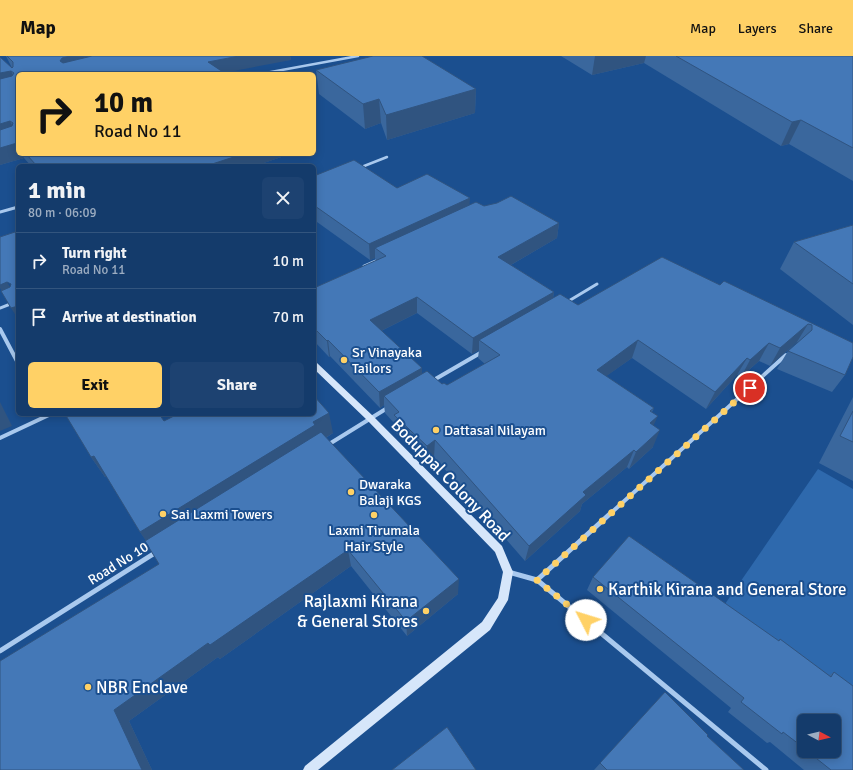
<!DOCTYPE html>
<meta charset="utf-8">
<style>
:root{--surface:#143b6b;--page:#1d4271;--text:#f1f3f6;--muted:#9dadc1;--line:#33557e;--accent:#ffd166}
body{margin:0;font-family:Signika,sans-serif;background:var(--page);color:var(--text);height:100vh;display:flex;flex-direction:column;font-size:15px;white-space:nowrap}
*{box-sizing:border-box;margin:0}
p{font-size:13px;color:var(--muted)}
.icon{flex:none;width:22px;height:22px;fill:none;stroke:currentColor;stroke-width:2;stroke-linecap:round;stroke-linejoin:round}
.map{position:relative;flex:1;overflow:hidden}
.side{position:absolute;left:16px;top:108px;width:300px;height:252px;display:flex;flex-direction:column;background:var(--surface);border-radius:6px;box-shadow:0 2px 10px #0003,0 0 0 1px var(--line)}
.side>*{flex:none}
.hud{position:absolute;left:16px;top:16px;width:300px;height:84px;border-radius:6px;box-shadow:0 2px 10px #0003,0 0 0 1px var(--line);background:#ffd166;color:#111;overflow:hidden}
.needle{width:26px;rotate:97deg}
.controls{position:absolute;left:797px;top:658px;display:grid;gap:8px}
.controls a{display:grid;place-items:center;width:44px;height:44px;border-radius:6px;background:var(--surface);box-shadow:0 2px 10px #0003,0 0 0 1px var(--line);font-size:20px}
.pin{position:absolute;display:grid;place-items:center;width:34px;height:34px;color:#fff;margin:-17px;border:2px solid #fff;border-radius:50%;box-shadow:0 1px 4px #0007}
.me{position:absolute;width:44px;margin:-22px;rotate:310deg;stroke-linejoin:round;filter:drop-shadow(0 0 3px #0008)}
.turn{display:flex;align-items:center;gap:14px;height:84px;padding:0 12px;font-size:18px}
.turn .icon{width:52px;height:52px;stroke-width:2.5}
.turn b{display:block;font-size:28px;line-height:34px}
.round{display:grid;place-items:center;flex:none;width:42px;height:42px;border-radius:6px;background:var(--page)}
.overview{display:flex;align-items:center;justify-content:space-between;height:68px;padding:0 12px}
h1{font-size:24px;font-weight:700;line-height:30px}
.primary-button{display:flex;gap:8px;margin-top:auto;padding:8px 12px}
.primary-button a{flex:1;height:46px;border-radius:6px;background:var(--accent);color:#111;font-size:16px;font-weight:700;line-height:46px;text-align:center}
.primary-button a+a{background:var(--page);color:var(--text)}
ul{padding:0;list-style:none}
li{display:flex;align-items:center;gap:12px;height:56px;padding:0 12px;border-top:1px solid var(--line)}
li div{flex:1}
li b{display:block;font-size:15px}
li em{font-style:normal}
header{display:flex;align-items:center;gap:24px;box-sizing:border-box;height:56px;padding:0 20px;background:var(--accent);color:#111}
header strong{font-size:19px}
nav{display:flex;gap:22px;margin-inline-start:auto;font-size:14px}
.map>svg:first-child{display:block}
.green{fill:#2e69ad}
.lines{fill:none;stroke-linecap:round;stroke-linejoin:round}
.street-far3{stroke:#a9c9ee;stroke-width:2.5}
.street-far2{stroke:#a9c9ee;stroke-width:3}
.street-far1{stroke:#a9c9ee;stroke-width:4}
.street{stroke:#a9c9ee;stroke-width:5}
.secondary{fill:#d6e6fa;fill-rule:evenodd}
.wall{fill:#3a679d;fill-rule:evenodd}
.shaded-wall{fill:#305480}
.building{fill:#4478b7;stroke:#305480}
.route{stroke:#ffd166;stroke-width:7;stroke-dasharray:0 12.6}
.poi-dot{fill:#ffd166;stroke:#1b4f8f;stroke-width:1.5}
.labels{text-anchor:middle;stroke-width:4;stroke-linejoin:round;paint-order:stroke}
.poi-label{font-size:14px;fill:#fff;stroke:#1b4f8f;text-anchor:start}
.street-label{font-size:14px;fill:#fff;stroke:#1b4f8f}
.near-street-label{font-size:17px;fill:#fff;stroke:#1b4f8f}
.near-poi-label{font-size:17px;fill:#fff;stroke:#1b4f8f;text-anchor:start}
</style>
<header>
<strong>Map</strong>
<nav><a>Map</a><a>Layers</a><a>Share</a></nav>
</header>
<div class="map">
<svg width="853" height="714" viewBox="0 0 853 714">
<rect width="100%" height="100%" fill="#1b4f8f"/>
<polygon class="green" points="818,413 853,433 853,640 725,548"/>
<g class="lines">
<g class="street-far3">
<polyline points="260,18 358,0"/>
<polyline points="359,112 387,101"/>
</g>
<g class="street-far2">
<polyline points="0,156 18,151"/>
<polyline points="364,210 380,203"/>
<polyline points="567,246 597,228"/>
<polyline points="0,252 18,245"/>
</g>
<g class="street-far1">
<polyline points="0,273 18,307"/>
<polyline points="432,325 482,296"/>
<polyline points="0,382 51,358"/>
<polyline points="326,390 389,351"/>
<polyline points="611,457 786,299"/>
</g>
<g class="street">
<polyline points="508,516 537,524 612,456"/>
<polyline points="537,524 766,714"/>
<polyline points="0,595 158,495"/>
</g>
<polygon class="secondary" points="314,306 317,307 373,360 502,490 513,516 508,544 490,574 318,714 303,714 305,710 482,566 498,542 503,516 495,496 367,364 314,313"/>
</g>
<g class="wall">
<polygon points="6,0 290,0 291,4 18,18 18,98 290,98 255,110 31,110 24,102 0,109 0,1 12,12"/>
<polygon points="561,0 853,0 853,125 789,88 781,90 644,7 592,19"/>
<polygon points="316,14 476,33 475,57 387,84 381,67 365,73 319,38"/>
<path d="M314,120l83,12 72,17 15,1 75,17 -2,15 -46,27 43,27 -1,6 25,7 142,-20 133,58 -8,32 -13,17 -55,-23 11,-18 10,-9h-1l-27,24 -11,-5 -18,16 -4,-2 -31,34 -74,-51 -26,18 48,32 -2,4 1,13v22l-24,22 -2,-2 -45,37 -2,7 -55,50 -91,-104 -7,6 -32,-31 -1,-9 -9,-10 -1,-8 -4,3 -50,-52 -1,1 -15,-16v-53l62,-27 -1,-3 -5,2 -53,-38 -3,1zM417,257l55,41 7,-4 -1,8 7,6 -38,21 -5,-1 -20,-10v-6l-41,-37z"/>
<polygon points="853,169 853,269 780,213 794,186"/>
<polygon points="853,341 853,425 819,407"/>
<polygon points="164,365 333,377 326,382 458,538 407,580 351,510 220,603 218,601 129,665 152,714 0,714 159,508 146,484 140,476 107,420 105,421 91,401"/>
<path d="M593,521l185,64 2,-2 49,36 5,-3 19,98h-49l-34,-28 -3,1 -39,-31 3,-4 -144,-118zM804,665l30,30h-30z"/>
<polygon points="665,636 707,680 744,714 594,714"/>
</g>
<g class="shaded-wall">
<polygon points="70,0 112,0 66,18 60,5 62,2"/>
<polygon points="239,0 290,0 291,4 218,18 208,6"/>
<polygon points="595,0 646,0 644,7 592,19"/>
<polygon points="11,15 18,28 0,32 0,17"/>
<polygon points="476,33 475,57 387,84 386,59"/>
<polygon points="379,43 381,67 365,73 363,48"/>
<polygon points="801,64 789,88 781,90 792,66"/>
<polygon points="10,65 17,79 0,85 0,68"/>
<polygon points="17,87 18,89 18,98 22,98 24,102 0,109 0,92"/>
<polygon points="243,98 290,98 255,110 206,110"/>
<polygon points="470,142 469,157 375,192 375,202 370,204 369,188"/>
<polygon points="315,150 317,166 314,167 314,151"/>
<polygon points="559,167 557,182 497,217 498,201"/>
<polygon points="7,226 17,242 8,245 0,232 0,229"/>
<polygon points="554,236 551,252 479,284 479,294 472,298 473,282"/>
<polygon points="417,241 417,257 371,280 370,264"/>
<polygon points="18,250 18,263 11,252"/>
<polygon points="808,268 797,286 770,310 780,292"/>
<polygon points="328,284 330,300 329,301 327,285"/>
<polygon points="638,284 632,302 591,331 597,314"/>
<polygon points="769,287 759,305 741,321 750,304"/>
<polygon points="747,302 737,319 706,353 715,336"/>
<polygon points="422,312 422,327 384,340 384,349 380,352 379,336"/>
<polygon points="0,346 12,370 0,375"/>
<polygon points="329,357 333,377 319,386 152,494 140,476 313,366"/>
<polygon points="658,360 650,377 650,367"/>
<polygon points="660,374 653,391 629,413 636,396"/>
<polygon points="435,384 434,401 427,407 427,390"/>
<polygon points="634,394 627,411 582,448 580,455 525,505 529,490 583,436"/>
<polygon points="94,400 108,420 105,421 91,401"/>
<polygon points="348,494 351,510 220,603 218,601 129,665 152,714 142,714 114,654 208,587"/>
<polygon points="459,523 458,538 407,580 406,565"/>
</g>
<g class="building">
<polygon points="7,0 70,0 62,2 60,5 63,7 92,0 239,0 208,6 226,18 18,18 18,88 17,87 0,92 0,74 12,70 13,67 10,65 0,68 0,23 12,20 14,17 11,15 0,17 0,1 12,12 13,11 13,6"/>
<polygon points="373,0 422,0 476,33 386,59 379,43 363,48 316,14"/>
<polygon points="676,0 853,0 853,92 801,64 792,66"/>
<polygon points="26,98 243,98 206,110 37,110"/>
<polygon points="354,104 397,132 427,118 470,142 369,188 315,150 314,151 314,120"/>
<polygon points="511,140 559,167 498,201 554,236 473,282 417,241 370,264 422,312 379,336 328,284 327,285 314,272 314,232 386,200 375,192 476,146 484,150 497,147"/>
<polygon points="853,169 853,228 794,186"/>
<polygon points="18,175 18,250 11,252 1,235 10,231 11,228 7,226 0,229 0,181"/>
<polygon points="662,201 720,229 724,225 853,287 853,301 845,319 788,295 812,274 812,269 808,268 780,292 769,287 750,304 747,302 715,336 638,284 597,314 654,352 650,355 658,360 650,367 660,374 636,396 634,394 583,436 586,439 529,490 435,384 427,390 394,359 399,356 384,340 427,315 442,328 444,327 447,329 500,299 479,284 560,238 578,249"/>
<polygon points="314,340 329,357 313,366 315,369 140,476 94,400 91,401 65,358 159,358 164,365 178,358 314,358"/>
<polygon points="853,355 853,386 840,380"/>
<polygon points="321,376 459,523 406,565 348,494 210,589 208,587 114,654 142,714 0,714 0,605 159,508 145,485"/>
<polygon points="629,480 779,585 780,583 831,621 834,616 853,630 853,714 831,714 807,695 834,695 834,665 804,665 804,692 783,676 782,678 741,646 744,642 593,521"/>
<polygon points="665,636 708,679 707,680 744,714 607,714 600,707"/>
<polygon points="447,671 476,714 392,714"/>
</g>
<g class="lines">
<polyline class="route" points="586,564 537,524 750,332"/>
</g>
<g class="poi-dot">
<circle cx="344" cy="304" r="4"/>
<circle cx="436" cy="374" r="4"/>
<circle cx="351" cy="436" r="4"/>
<circle cx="163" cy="458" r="4"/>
<circle cx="374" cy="459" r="4"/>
<circle cx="600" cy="533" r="4"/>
<circle cx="426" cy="555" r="4"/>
<circle cx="88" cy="631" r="4"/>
</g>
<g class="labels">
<g class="poi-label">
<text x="352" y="301">Sr Vinayaka<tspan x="352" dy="16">Tailors</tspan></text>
<text x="444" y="379">Dattasai Nilayam</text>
<text x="359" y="433">Dwaraka<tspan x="359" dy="16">Balaji KGS</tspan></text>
<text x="171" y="463">Sai Laxmi Towers</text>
<text x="374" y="479" text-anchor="middle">Laxmi Tirumala<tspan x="374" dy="16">Hair Style</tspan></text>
</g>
<g class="street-label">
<text transform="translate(118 507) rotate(-32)" y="5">Road No 10</text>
</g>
<g class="near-street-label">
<text transform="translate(451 424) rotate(46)" y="6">Boduppal Colony Road</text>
</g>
<g class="near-poi-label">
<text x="608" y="539">Karthik Kirana and General Store</text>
<text x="418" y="551" text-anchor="end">Rajlaxmi Kirana<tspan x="418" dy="20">&amp; General Stores</tspan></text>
<text x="96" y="637">NBR Enclave</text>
</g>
</g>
</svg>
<div class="controls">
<a><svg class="needle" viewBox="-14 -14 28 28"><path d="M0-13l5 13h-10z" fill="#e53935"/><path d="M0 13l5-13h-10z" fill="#9dadc1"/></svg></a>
</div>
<div class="pin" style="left:750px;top:332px;background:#d93025"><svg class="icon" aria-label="arrive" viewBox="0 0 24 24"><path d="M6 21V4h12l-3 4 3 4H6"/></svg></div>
<svg class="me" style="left:586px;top:564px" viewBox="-20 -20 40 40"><circle r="19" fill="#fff"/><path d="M0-13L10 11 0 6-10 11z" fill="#ffd166"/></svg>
<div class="hud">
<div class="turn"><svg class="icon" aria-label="right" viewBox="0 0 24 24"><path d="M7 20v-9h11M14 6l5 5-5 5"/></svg><div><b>10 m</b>Road No 11</div></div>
</div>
<section class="side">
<div class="overview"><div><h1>1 min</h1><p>80 m · 06:09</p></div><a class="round"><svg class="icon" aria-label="close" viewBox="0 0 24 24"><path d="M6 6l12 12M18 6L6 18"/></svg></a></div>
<ul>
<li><svg class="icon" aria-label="right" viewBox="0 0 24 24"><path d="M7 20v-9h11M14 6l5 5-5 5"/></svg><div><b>Turn right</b><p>Road No 11</p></div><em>10 m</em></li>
<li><svg class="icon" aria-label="arrive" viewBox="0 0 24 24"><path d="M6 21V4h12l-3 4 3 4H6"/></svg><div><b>Arrive at destination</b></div><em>70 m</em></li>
</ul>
<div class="primary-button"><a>Exit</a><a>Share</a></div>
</section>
</div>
